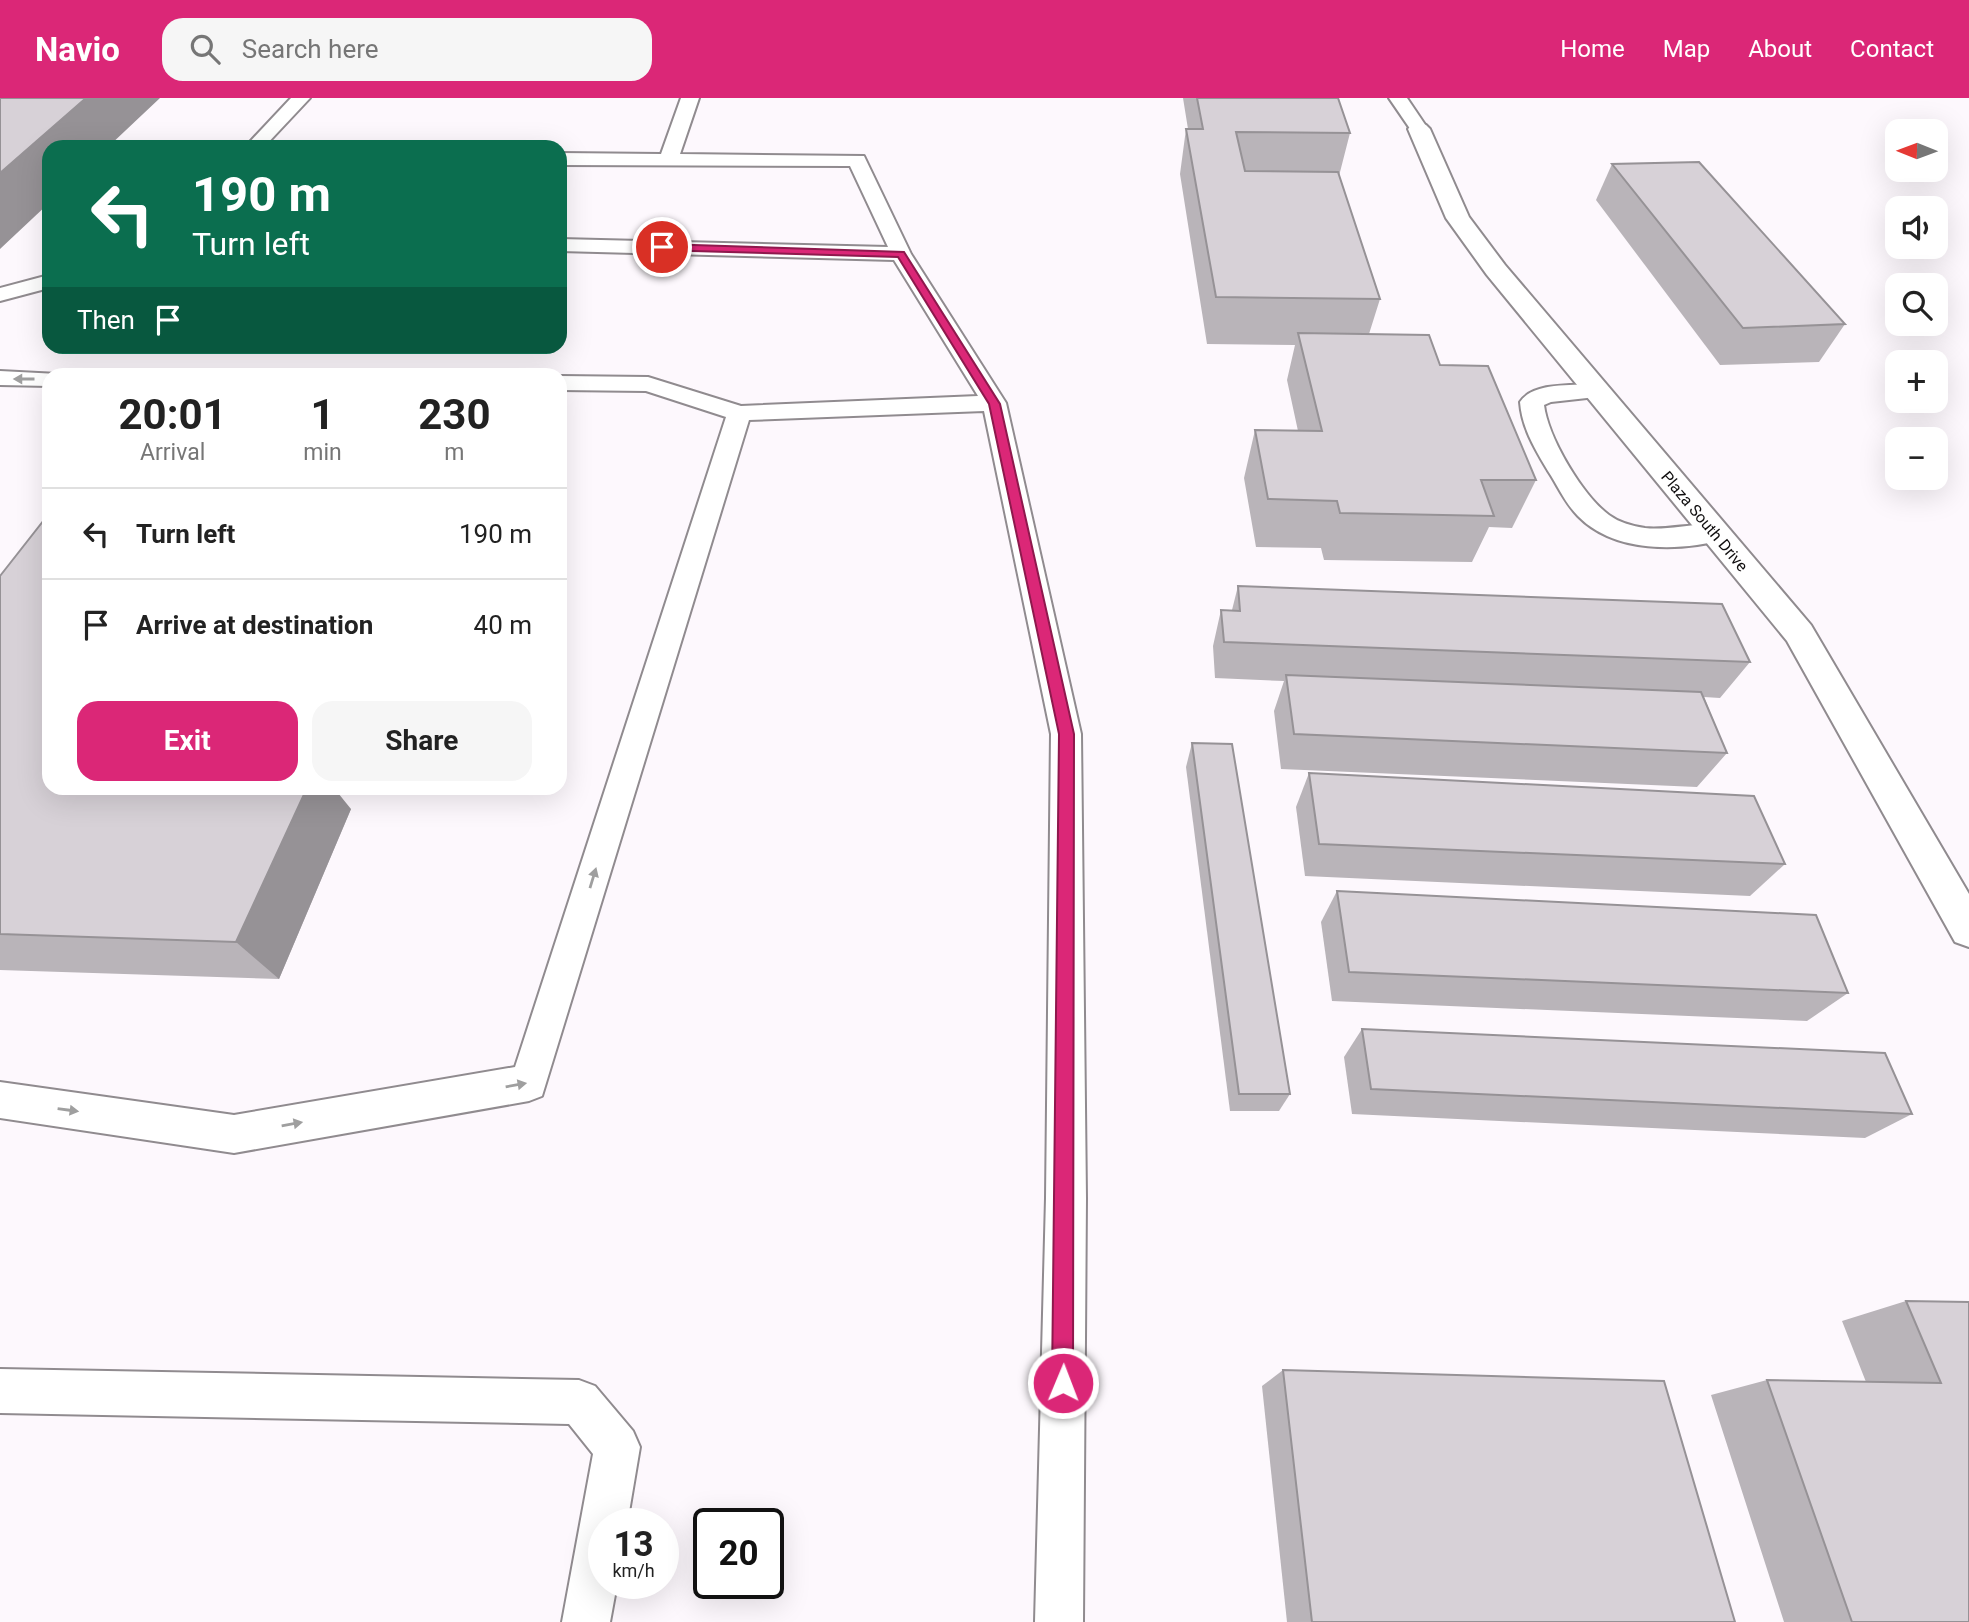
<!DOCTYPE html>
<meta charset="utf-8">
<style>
:root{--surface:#fff;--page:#f6f6f6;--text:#222;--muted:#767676;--line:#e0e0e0;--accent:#db2777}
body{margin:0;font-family:Roboto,sans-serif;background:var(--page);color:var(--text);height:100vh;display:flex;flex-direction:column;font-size:26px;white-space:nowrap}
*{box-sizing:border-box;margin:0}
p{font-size:23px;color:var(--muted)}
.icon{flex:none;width:38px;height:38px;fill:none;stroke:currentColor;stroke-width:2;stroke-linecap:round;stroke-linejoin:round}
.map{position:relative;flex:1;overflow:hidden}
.panel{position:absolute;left:42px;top:270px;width:525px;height:427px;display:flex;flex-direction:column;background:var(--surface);border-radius:21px;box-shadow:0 7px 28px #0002}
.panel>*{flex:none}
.top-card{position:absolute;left:42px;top:42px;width:525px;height:214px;border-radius:21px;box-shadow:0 7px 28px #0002;background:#0b6e4f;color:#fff;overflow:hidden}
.needle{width:46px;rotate:271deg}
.fabs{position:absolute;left:1885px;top:21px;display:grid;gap:14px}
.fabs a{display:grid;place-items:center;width:63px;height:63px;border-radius:14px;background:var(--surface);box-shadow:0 7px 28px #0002;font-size:35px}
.speed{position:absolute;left:588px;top:1410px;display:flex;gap:14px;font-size:35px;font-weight:700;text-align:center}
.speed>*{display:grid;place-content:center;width:91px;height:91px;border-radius:50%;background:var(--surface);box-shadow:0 7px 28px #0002;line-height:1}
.speed small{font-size:18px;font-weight:400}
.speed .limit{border:4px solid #111;border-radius:10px;background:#fff;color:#111}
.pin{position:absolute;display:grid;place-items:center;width:60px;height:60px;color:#fff;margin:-30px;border:4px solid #fff;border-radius:50%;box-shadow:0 2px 7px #0007}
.me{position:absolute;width:77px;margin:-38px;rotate:1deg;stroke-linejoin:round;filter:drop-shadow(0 0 5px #0008)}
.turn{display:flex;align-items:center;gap:24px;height:147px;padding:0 35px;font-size:32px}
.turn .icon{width:91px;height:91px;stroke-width:2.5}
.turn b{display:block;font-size:49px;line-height:60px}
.then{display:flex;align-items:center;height:66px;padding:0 35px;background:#0003;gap:14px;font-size:26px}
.eta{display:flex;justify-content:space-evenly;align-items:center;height:119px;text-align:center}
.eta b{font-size:42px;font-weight:700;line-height:49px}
.action{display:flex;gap:14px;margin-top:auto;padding:14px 35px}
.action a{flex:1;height:80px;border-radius:21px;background:var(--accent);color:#fff;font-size:28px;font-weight:700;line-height:80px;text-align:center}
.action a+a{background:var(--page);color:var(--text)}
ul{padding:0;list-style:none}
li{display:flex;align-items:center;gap:21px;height:91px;padding:0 35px;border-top:2px solid var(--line)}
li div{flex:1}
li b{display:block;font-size:26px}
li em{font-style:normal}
header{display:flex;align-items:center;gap:42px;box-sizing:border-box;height:98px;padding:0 35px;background:var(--accent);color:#fff}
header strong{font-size:33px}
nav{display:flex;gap:38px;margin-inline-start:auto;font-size:24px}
.search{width:490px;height:63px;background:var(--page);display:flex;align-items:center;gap:18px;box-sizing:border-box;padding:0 24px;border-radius:21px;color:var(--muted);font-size:26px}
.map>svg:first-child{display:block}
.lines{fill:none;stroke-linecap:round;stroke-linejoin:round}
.lane-casing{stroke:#908b8f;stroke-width:4}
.street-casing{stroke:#908b8f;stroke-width:4}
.lane{fill:#fff;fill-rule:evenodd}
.street{fill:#fff;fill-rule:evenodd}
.wall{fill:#b9b4b9}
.shaded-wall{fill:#969296}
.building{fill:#d7d1d7;stroke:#969296;stroke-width:2}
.oneway{fill:#9f9f9f}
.route{fill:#db2777;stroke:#8e194d;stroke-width:2}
.labels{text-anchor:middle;stroke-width:7;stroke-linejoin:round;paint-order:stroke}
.far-street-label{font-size:16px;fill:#100e0f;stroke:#fff}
</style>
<header>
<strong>Navio</strong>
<div class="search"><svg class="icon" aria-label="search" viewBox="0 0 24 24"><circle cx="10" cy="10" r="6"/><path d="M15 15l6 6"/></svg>Search here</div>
<nav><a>Home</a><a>Map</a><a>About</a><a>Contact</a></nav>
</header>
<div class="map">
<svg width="1969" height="1524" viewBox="0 0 1969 1524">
<rect width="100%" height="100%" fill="#fdf8fd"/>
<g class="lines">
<defs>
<g id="lane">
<polygon points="291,0 310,0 264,49 245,49"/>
<polygon points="681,0 699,0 680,56 864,58 911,156 1006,305 1081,636 1086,1100 1083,1524 1035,1524 1046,1100 1051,636 984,313 749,322 542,998 529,1003 234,1055 0,1020 0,984 234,1017 515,969 726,319 646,293 560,292 560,278 648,279 741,308 978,298 894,162 560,153 560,141 888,149 850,68 560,67 560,55 661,56"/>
<polygon points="1389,0 1407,0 1428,31 1425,35 1413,35"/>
<polygon points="49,177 49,190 0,203 0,190"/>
<polygon points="0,273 58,276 49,276 49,288 0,287"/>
<path d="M1597,286l8,2 4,5 -4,5 -54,6 -7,3c4,33 39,91 65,110 11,8 23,11 36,13 26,3 55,-8 80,-1l4,6 -4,6c-46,13 -111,14 -147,-23 -13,-13 -20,-30 -30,-45 -13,-22 -26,-43 -28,-69 14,-21 55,-16 77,-18z"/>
<polygon points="0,1271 579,1282 595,1288 633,1333 640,1349 627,1426 604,1426 604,1486 617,1486 610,1524 562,1524 593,1356 569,1326 0,1315"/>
</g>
<polygon id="street" points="1419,25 1426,27 1430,31 1469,119 1505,167 1811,527 1969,796 1969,849 1955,844 1787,543 1487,177 1446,120 1408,31 1412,27"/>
</defs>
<use href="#lane" class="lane-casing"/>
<use href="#street" class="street-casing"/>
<use href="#lane" class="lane"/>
<use href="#street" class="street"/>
</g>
<g class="wall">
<polygon points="1183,0 1338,0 1350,35 1339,78 1380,201 1369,236 1440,267 1536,382 1512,430 1489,429 1472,464 1324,462 1321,450 1256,449 1244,380 1255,332 1298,333 1287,282 1295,247 1207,246 1180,76 1186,31 1188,31"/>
<polygon points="1612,66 1845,226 1819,264 1720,267 1596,102"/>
<polygon points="0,478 49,690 351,711 279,881 0,872"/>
<polygon points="1238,488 1750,564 1720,600 1704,599 1727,655 1697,689 1281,671 1274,613 1284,583 1215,580 1213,548 1221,512 1232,512"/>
<polygon points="1192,645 1290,996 1279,1013 1230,1013 1186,669"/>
<polygon points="1309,675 1785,766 1750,798 1305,778 1296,709"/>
<polygon points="1337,793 1848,895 1807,923 1332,903 1321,824"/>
<polygon points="1362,931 1912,1016 1865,1040 1352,1016 1344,959"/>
<polygon points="1906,1203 1969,1204 1969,1524 1784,1524 1711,1297 1767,1282 1866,1284 1842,1223"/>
<polygon points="1283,1272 1735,1524 1287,1524 1262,1288"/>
</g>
<g class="shaded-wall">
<polygon points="86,0 160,0 108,49 49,49 49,105 0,151 0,75"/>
<polygon points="307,690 334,690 351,711 279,881 236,844"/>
</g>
<g class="building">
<polygon points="0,0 86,0 0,75"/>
<polygon points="1197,0 1338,0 1350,35 1236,34 1245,73 1338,74 1380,201 1216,199 1186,31 1203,31"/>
<polygon points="1699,64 1845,226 1743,230 1612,66"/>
<polygon points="1298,235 1429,237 1440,267 1488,268 1536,382 1481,382 1494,418 1340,415 1337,403 1268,401 1255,332 1322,333"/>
<polygon points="221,273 380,276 218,276"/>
<polygon points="44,422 49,422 49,690 307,690 236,844 0,836 0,478"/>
<polygon points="1238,488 1722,506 1750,564 1224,544 1221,512 1240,513"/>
<polygon points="1286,577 1701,594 1727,655 1294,636"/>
<polygon points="1192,645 1232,646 1290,996 1239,996"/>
<polygon points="1309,675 1754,698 1785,766 1319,746"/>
<polygon points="1337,793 1816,817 1848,895 1349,874"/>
<polygon points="1362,931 1885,955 1912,1016 1371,991"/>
<polygon points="1906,1203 1969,1204 1969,1524 1852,1524 1767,1282 1941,1285"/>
<polygon points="1283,1272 1664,1283 1735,1524 1312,1524"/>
</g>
<defs><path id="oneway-solid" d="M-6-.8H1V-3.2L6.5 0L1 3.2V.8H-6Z" transform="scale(1.75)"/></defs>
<g class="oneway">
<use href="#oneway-solid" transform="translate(24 281) rotate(-180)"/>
<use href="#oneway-solid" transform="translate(593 780) rotate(-73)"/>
<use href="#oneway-solid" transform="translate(516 987) rotate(-10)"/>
<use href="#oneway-solid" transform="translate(68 1012) rotate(8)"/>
<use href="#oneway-solid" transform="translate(292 1026) rotate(-10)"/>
</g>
<polygon class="route" points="662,146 904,154 1000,306 1074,636 1073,1285 1070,1293 1063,1296 1055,1293 1052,1285 1059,636 989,306 898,159 658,152 658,147"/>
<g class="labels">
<g class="far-street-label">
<text transform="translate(1705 423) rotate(50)" y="6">Plaza South Drive</text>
</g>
</g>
</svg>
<div class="fabs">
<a><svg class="needle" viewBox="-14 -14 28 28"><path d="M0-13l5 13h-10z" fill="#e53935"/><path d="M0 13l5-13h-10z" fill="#767676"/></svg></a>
<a><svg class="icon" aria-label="sound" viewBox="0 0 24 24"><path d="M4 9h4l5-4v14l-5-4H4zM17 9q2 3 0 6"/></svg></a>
<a><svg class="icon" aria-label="search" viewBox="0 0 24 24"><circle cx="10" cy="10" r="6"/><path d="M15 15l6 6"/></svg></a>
<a>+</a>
<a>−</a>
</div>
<div class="speed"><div>13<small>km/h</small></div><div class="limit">20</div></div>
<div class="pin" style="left:662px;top:149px;background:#d93025"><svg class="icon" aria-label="arrive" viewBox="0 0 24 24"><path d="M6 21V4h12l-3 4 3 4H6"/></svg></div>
<svg class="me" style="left:1063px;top:1285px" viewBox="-20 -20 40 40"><circle r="17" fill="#db2777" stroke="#fff" stroke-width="3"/><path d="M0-11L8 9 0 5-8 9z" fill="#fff"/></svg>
<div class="top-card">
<div class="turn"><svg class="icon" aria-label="left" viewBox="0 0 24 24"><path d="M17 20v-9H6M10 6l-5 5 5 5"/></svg><div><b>190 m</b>Turn left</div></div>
<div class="then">Then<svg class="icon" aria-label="arrive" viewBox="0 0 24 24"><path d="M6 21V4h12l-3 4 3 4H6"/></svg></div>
</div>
<section class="panel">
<div class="eta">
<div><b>20:01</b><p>Arrival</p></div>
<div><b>1</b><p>min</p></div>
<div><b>230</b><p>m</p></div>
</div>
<ul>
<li><svg class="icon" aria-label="left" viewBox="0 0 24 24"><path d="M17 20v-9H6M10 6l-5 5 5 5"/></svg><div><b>Turn left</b></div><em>190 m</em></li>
<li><svg class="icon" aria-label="arrive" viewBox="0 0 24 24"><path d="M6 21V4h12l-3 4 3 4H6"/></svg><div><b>Arrive at destination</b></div><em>40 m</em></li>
</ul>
<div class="action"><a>Exit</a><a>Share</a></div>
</section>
</div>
